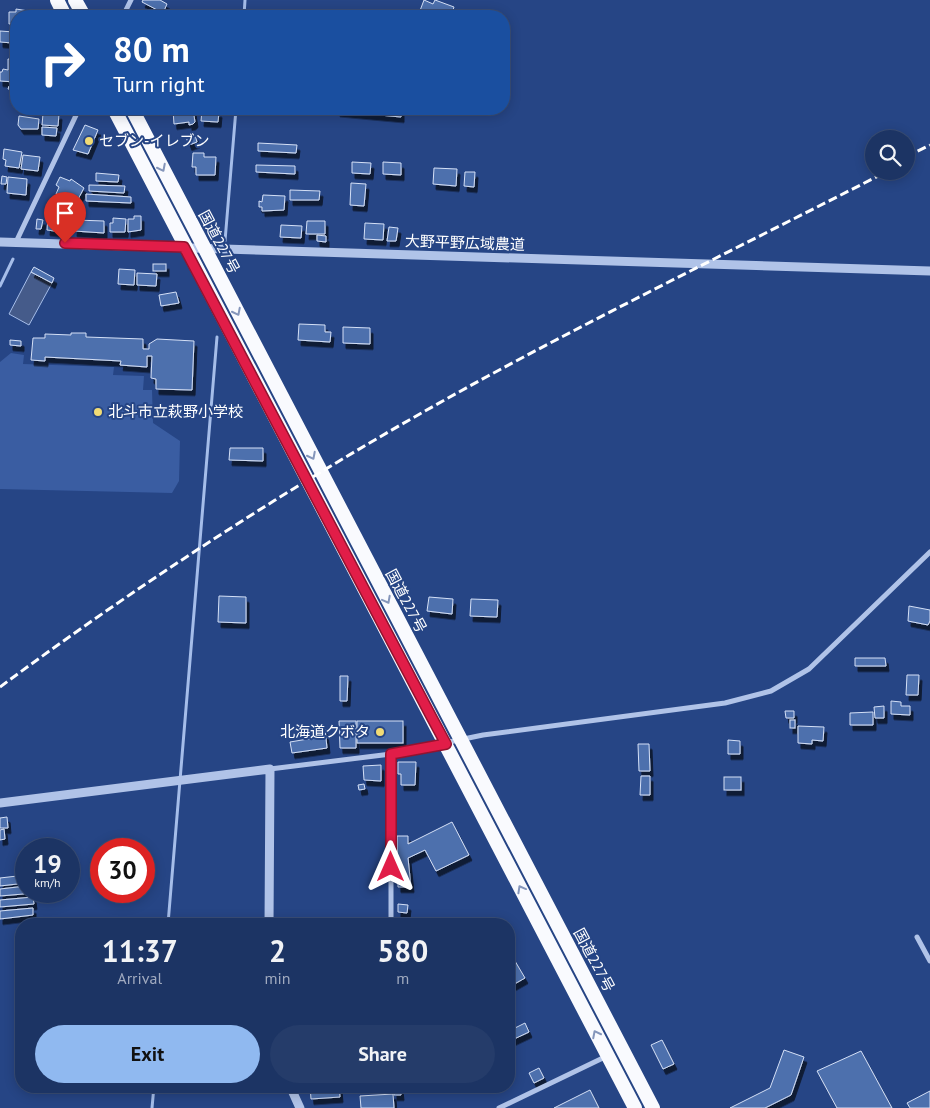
<!DOCTYPE html>
<meta charset="utf-8">
<style>
:root{--surface:#1c3464;--page:#253c6a;--text:#f1f3f6;--muted:#a0aabf;--line:#3a4f78;--accent:#90b9f0}
body{margin:0;font-family:"PT Sans","Noto Sans JP",sans-serif;background:var(--page);color:var(--text);height:100vh;display:flex;flex-direction:column;font-size:19px;white-space:nowrap}
*{box-sizing:border-box;margin:0}
p{font-size:16px;color:var(--muted)}
.icon{flex:none;width:28px;height:28px;fill:none;stroke:currentColor;stroke-width:2;stroke-linecap:round;stroke-linejoin:round}
.map{position:relative;flex:1;overflow:hidden}
.sheet{position:absolute;left:15px;top:918px;width:500px;height:175px;display:flex;flex-direction:column;background:var(--surface);border-radius:20px;box-shadow:0 2px 12px #0003,0 0 0 1px var(--line)}
.sheet>*{flex:none}
.banner{position:absolute;left:10px;top:10px;width:500px;height:105px;border-radius:20px;box-shadow:0 2px 12px #0003,0 0 0 1px var(--line);background:#1a4fa0;color:#fff;overflow:hidden}
.tools{position:absolute;left:865px;top:130px;display:grid;gap:10px}
.tools a{display:grid;place-items:center;width:50px;height:50px;border-radius:50%;background:var(--surface);box-shadow:0 2px 12px #0003,0 0 0 1px var(--line);font-size:25px}
.speed{position:absolute;left:15px;top:838px;display:flex;gap:10px;font-size:25px;font-weight:700;text-align:center}
.speed>*{display:grid;place-content:center;width:65px;height:65px;border-radius:50%;background:var(--surface);box-shadow:0 2px 12px #0003,0 0 0 1px var(--line);line-height:1}
.speed small{font-size:12px;font-weight:400}
.speed .limit{border:8px solid #d22;background:#fff;color:#111}
.pin{position:absolute;display:grid;place-items:center;width:42px;height:42px;color:#fff;margin:-51px -21px;border-radius:50% 50% 50% 0;rotate:-45deg;box-shadow:0 0 5px #0007}
.pin .icon{rotate:45deg}
.me{position:absolute;width:55px;margin:-28px;rotate:0deg;stroke-linejoin:round;filter:drop-shadow(0 0 4px #0008)}
.turn{display:flex;align-items:center;gap:18px;height:105px;padding:0 20px;font-size:22px}
.turn .icon{width:65px;height:65px;stroke-width:2.5}
.turn b{display:block;font-size:35px;line-height:42px}
.eta{display:flex;justify-content:space-evenly;align-items:center;height:85px;text-align:center}
.eta b{font-size:30px;font-weight:700;line-height:35px}
.primary-button{display:flex;gap:10px;margin-top:auto;padding:10px 20px}
.primary-button a{flex:1;height:58px;border-radius:30px;background:var(--accent);color:#111;font-size:20px;font-weight:700;line-height:58px;text-align:center}
.primary-button a+a{background:var(--page);color:var(--text)}
.map>svg:first-child{display:block}
.green{fill:#3a5da2}
.water{fill:#455b8a;stroke:#a5bde9}
.lines{fill:none;stroke-linecap:round;stroke-linejoin:round}
.stream{stroke:#a5bde9;stroke-width:3}
.building{fill:#4e6fad;stroke:#d4e0f6;filter:url(#shadow)}
.minor{stroke:#b0c3e8;stroke-width:5}
.tertiary{stroke:#b0c3e8;stroke-width:9}
.trunk{stroke:#f9fafe;stroke-width:14}
.rail{stroke:#fff;stroke-width:3;stroke-dasharray:9 4;stroke-linecap:butt}
.oneway{stroke:#8596bb}
.route-casing{stroke:#92132f;stroke-width:12}
.route{stroke:#e11d48;stroke-width:9}
.poi-dot{fill:#f1db75;stroke:#264585;stroke-width:2}
.labels{text-anchor:middle;stroke-width:4;stroke-linejoin:round;paint-order:stroke}
.poi-label{font-size:15px;fill:#fff;stroke:#264585;text-anchor:start}
.street-label{font-size:15px;fill:#fff;stroke:#264585}
</style>
<div class="map">
<svg width="930" height="1108" viewBox="0 0 930 1108">
<defs>
<filter id="shadow"><feDropShadow dx="3" dy="5.5" stdDeviation="0" flood-color="#0009"/></filter>
</defs>
<rect width="100%" height="100%" fill="#264585"/>
<polygon class="green" points="11,353 24,355 23,364 114,367 113,375 144,376 143,390 152,390 153,423 180,441 179,481 172,493 0,489 0,362"/>
<polygon class="water" points="31,272 52,283 29,325 9,314"/>
<g class="lines">
<g class="stream">
<polyline points="244,16 245,0"/>
<polyline points="225,241 236,109"/>
<polyline points="0,286 13,259"/>
<polyline points="168,924 217,337"/>
<polyline points="152,1108 154,1086"/>
</g>
</g>
<g class="building">
<polygon points="143,0 160,0 167,4 163,13 142,2"/>
<polygon points="424,0 433,4 435,0 454,7 451,16 418,16"/>
<polygon points="16,9 35,12 35,16 16,16 16,24 9,24 9,12 16,12"/>
<polygon points="0,31 14,32 13,43 0,42"/>
<polygon points="12,57 16,57 16,82 0,81 0,72 2,72 3,69 8,70 8,59 12,59"/>
<polygon points="9,86 16,86 16,90 8,89"/>
<polygon points="193,109 195,122 193,124 189,125 189,122 174,124 173,110"/>
<polygon points="337,109 389,109 401,110 401,117 337,111"/>
<polygon points="202,110 219,112 218,122 201,121"/>
<polygon points="43,114 59,114 58,126 42,125"/>
<polygon points="19,116 39,119 38,129 21,129 18,125"/>
<polygon points="85,125 98,130 88,154 73,150"/>
<polygon points="42,127 57,128 56,136 42,135"/>
<polygon points="195,135 197,142 189,145 186,137"/>
<polygon points="258,143 297,145 296,153 258,151"/>
<polygon points="4,149 22,152 19,168 5,166 6,160 3,159"/>
<polygon points="193,153 204,153 204,157 216,157 215,175 196,175 196,167 192,167"/>
<polygon points="23,155 40,157 38,171 21,169"/>
<polygon points="352,162 371,163 370,174 352,173"/>
<polygon points="383,162 401,163 401,175 383,174"/>
<polygon points="256,165 295,166 295,174 256,172"/>
<polygon points="434,168 457,169 456,186 433,184"/>
<polygon points="465,172 475,172 474,187 464,186"/>
<polygon points="96,173 119,175 118,182 96,181"/>
<polygon points="2,176 7,177 6,184 1,184"/>
<polygon points="8,177 27,179 26,195 7,193"/>
<polygon points="60,177 70,181 71,179 84,188 76,203 56,194 59,187 56,185"/>
<polygon points="351,183 366,184 364,206 350,205"/>
<polygon points="89,185 125,186 124,193 89,191"/>
<polygon points="290,190 320,191 319,200 290,200"/>
<polygon points="86,194 131,197 131,203 86,201"/>
<polygon points="263,195 285,196 284,210 262,211 262,207 259,207 259,201 262,202"/>
<polygon points="134,216 141,216 141,230 128,232 128,219 134,219"/>
<polygon points="113,218 126,219 125,232 110,232 110,223 113,223"/>
<polygon points="37,219 43,220 41,229 36,229"/>
<polygon points="48,219 66,221 65,226 62,226 62,232 47,230"/>
<polygon points="75,220 104,221 104,233 74,231"/>
<polygon points="307,221 325,221 325,234 306,234"/>
<polygon points="365,223 384,224 383,240 364,239"/>
<polygon points="281,225 302,226 301,238 280,237"/>
<polygon points="389,227 398,228 396,241 387,241"/>
<polygon points="317,235 326,236 326,242 317,241"/>
<rect x="153" y="264" width="13" height="7"/>
<polygon points="34,267 54,278 52,283 31,272"/>
<polygon points="119,269 135,270 134,285 118,284"/>
<polygon points="137,273 157,274 156,286 137,285"/>
<polygon points="176,292 179,303 161,306 159,295"/>
<polygon points="299,324 325,325 325,332 331,332 330,342 298,340"/>
<polygon points="343,327 370,328 370,344 343,343"/>
<polygon points="71,333 86,333 86,337 143,339 143,349 149,349 149,344 157,339 194,341 192,390 156,389 156,379 151,378 152,356 147,356 147,367 120,365 121,361 45,357 45,361 31,360 33,338 45,338 45,334 71,335"/>
<polygon points="10,340 21,341 21,346 10,345"/>
<polygon points="230,448 263,448 263,461 229,460"/>
<polygon points="219,596 246,597 246,623 218,622"/>
<polygon points="429,597 453,599 452,614 427,611"/>
<polygon points="471,599 498,600 497,617 470,616"/>
<polygon points="909,606 930,610 930,621 928,625 908,621"/>
<polygon points="855,658 885,658 886,666 855,666"/>
<polygon points="907,675 919,675 918,695 906,695"/>
<polygon points="340,676 348,676 347,701 340,701"/>
<polygon points="891,701 901,702 901,706 910,706 910,715 891,714"/>
<polygon points="884,706 884,718 875,718 874,707"/>
<polygon points="785,711 794,711 794,718 786,718"/>
<polygon points="873,712 873,725 850,725 850,713"/>
<rect x="790" y="720" width="5" height="8"/>
<polygon points="339,721 356,721 356,748 340,748"/>
<rect x="357" y="721" width="46" height="22"/>
<polygon points="798,726 824,727 823,741 812,740 812,744 798,743"/>
<polygon points="325,729 327,748 292,753 290,742 314,738 314,730"/>
<polygon points="728,740 740,741 740,754 728,754"/>
<polygon points="638,744 649,744 650,771 639,771"/>
<polygon points="398,762 416,762 415,785 401,785 401,774 398,774"/>
<polygon points="381,765 381,781 364,780 363,766"/>
<polygon points="641,776 650,776 650,795 640,795"/>
<rect x="724" y="777" width="17" height="13"/>
<polygon points="364,784 365,789 359,790 358,785"/>
<polygon points="7,817 8,828 0,828 0,818"/>
<polygon points="452,822 469,855 436,871 425,850 408,858 411,887 398,887 397,836 408,836 408,844"/>
<polygon points="4,829 5,839 0,840 0,830"/>
<polygon points="26,875 26,883 0,886 0,878"/>
<polygon points="26,886 26,891 35,893 0,896 0,889"/>
<polygon points="33,897 34,904 0,907 0,900"/>
<polygon points="398,904 408,905 407,913 398,912"/>
<polygon points="33,908 33,915 0,919 0,911"/>
<polygon points="512,956 525,978 511,986 509,981 509,958"/>
<polygon points="525,1023 529,1032 512,1040 509,1031"/>
<polygon points="662,1040 674,1064 663,1069 651,1045"/>
<polygon points="784,1050 804,1057 791,1095 765,1108 730,1108 770,1088"/>
<polygon points="861,1051 892,1108 837,1108 817,1071"/>
<polygon points="539,1068 544,1078 534,1083 529,1073"/>
<polygon points="310,1086 339,1086 340,1097 311,1099"/>
<polygon points="394,1086 400,1086 401,1095 394,1095"/>
<polygon points="590,1090 599,1108 554,1108"/>
<polygon points="930,1091 930,1108 910,1108 907,1103"/>
<polygon points="393,1094 394,1108 361,1108 360,1096"/>
</g>
<g class="lines">
<g class="minor">
<polyline points="123,16 131,0"/>
<polyline points="16,242 79,109"/>
<polyline points="391,754 391,924"/>
<polyline points="270,769 391,754 483,735 725,703 771,691 809,669 930,552"/>
<polyline points="917,937 930,961"/>
<polyline points="499,1108 607,1056"/>
</g>
<g class="tertiary">
<polyline points="0,242 930,271"/>
<polyline points="0,803 270,769 269,924"/>
<polyline points="290,1086 300,1108"/>
</g>
<g class="trunk">
<polyline points="57,0 65,16"/>
<polyline points="75,0 84,16"/>
<polyline points="114,109 635,1108"/>
<polyline points="132,109 653,1108"/>
</g>
<g class="rail">
<polyline points="906,157 930,145"/>
<path d="M0,687c154,-114 319,-219 488,-311 132,-71 267,-137 400,-205"/>
</g>
</g>
<defs><path id="oneway-chevron" d="M-2-3.5L2.5 0L-2 3.5" fill="none" stroke-width="1.6" stroke-linecap="round" stroke-linejoin="round" transform="scale(1.25)"/></defs>
<g class="oneway">
<use href="#oneway-chevron" transform="translate(162 168) rotate(63)"/>
<use href="#oneway-chevron" transform="translate(237 312) rotate(63)"/>
<use href="#oneway-chevron" transform="translate(312 456) rotate(63)"/>
<use href="#oneway-chevron" transform="translate(387 600) rotate(62)"/>
<use href="#oneway-chevron" transform="translate(521 889) rotate(-119)"/>
<use href="#oneway-chevron" transform="translate(596 1034) rotate(-117)"/>
</g>
<g class="lines">
<defs>
<polyline id="route" points="65,243 184,247 432,718 446,744 391,754 391,867"/>
</defs>
<use href="#route" class="route-casing"/>
<use href="#route" class="route"/>
</g>
<g class="poi-dot">
<circle cx="89" cy="141" r="5"/>
<circle cx="98" cy="412" r="5"/>
<circle cx="380" cy="732" r="5"/>
</g>
<g class="labels">
<g class="poi-label">
<text x="99" y="146">セブン-イレブン</text>
<text x="108" y="417">北斗市立萩野小学校</text>
<text x="370" y="737" text-anchor="end">北海道クボタ</text>
</g>
<g class="street-label">
<text transform="translate(219 242) rotate(62)" y="5">国道227号</text>
<text transform="translate(465 243) rotate(2)" y="5">大野平野広域農道</text>
<text transform="translate(406 601) rotate(62)" y="5">国道227号</text>
<text transform="translate(594 960) rotate(62)" y="5">国道227号</text>
</g>
</g>
</svg>
<div class="tools">
<a><svg class="icon" aria-label="search" viewBox="0 0 24 24"><circle cx="10" cy="10" r="6"/><path d="M15 15l6 6"/></svg></a>
</div>
<div class="speed"><div>19<small>km/h</small></div><div class="limit">30</div></div>
<div class="pin" style="left:65px;top:243px;background:#d93025"><svg class="icon" aria-label="arrive" viewBox="0 0 24 24"><path d="M6 21V4h12l-3 4 3 4H6"/></svg></div>
<svg class="me" style="left:391px;top:867px" viewBox="-20 -20 40 40"><path d="M0-17L14 15 0 8-14 15z" fill="#e11d48" stroke="#fff" stroke-width="4"/></svg>
<div class="banner">
<div class="turn"><svg class="icon" aria-label="right" viewBox="0 0 24 24"><path d="M7 20v-9h11M14 6l5 5-5 5"/></svg><div><b>80 m</b>Turn right</div></div>
</div>
<section class="sheet">
<div class="eta">
<div><b>11:37</b><p>Arrival</p></div>
<div><b>2</b><p>min</p></div>
<div><b>580</b><p>m</p></div>
</div>
<div class="primary-button"><a>Exit</a><a>Share</a></div>
</section>
</div>
